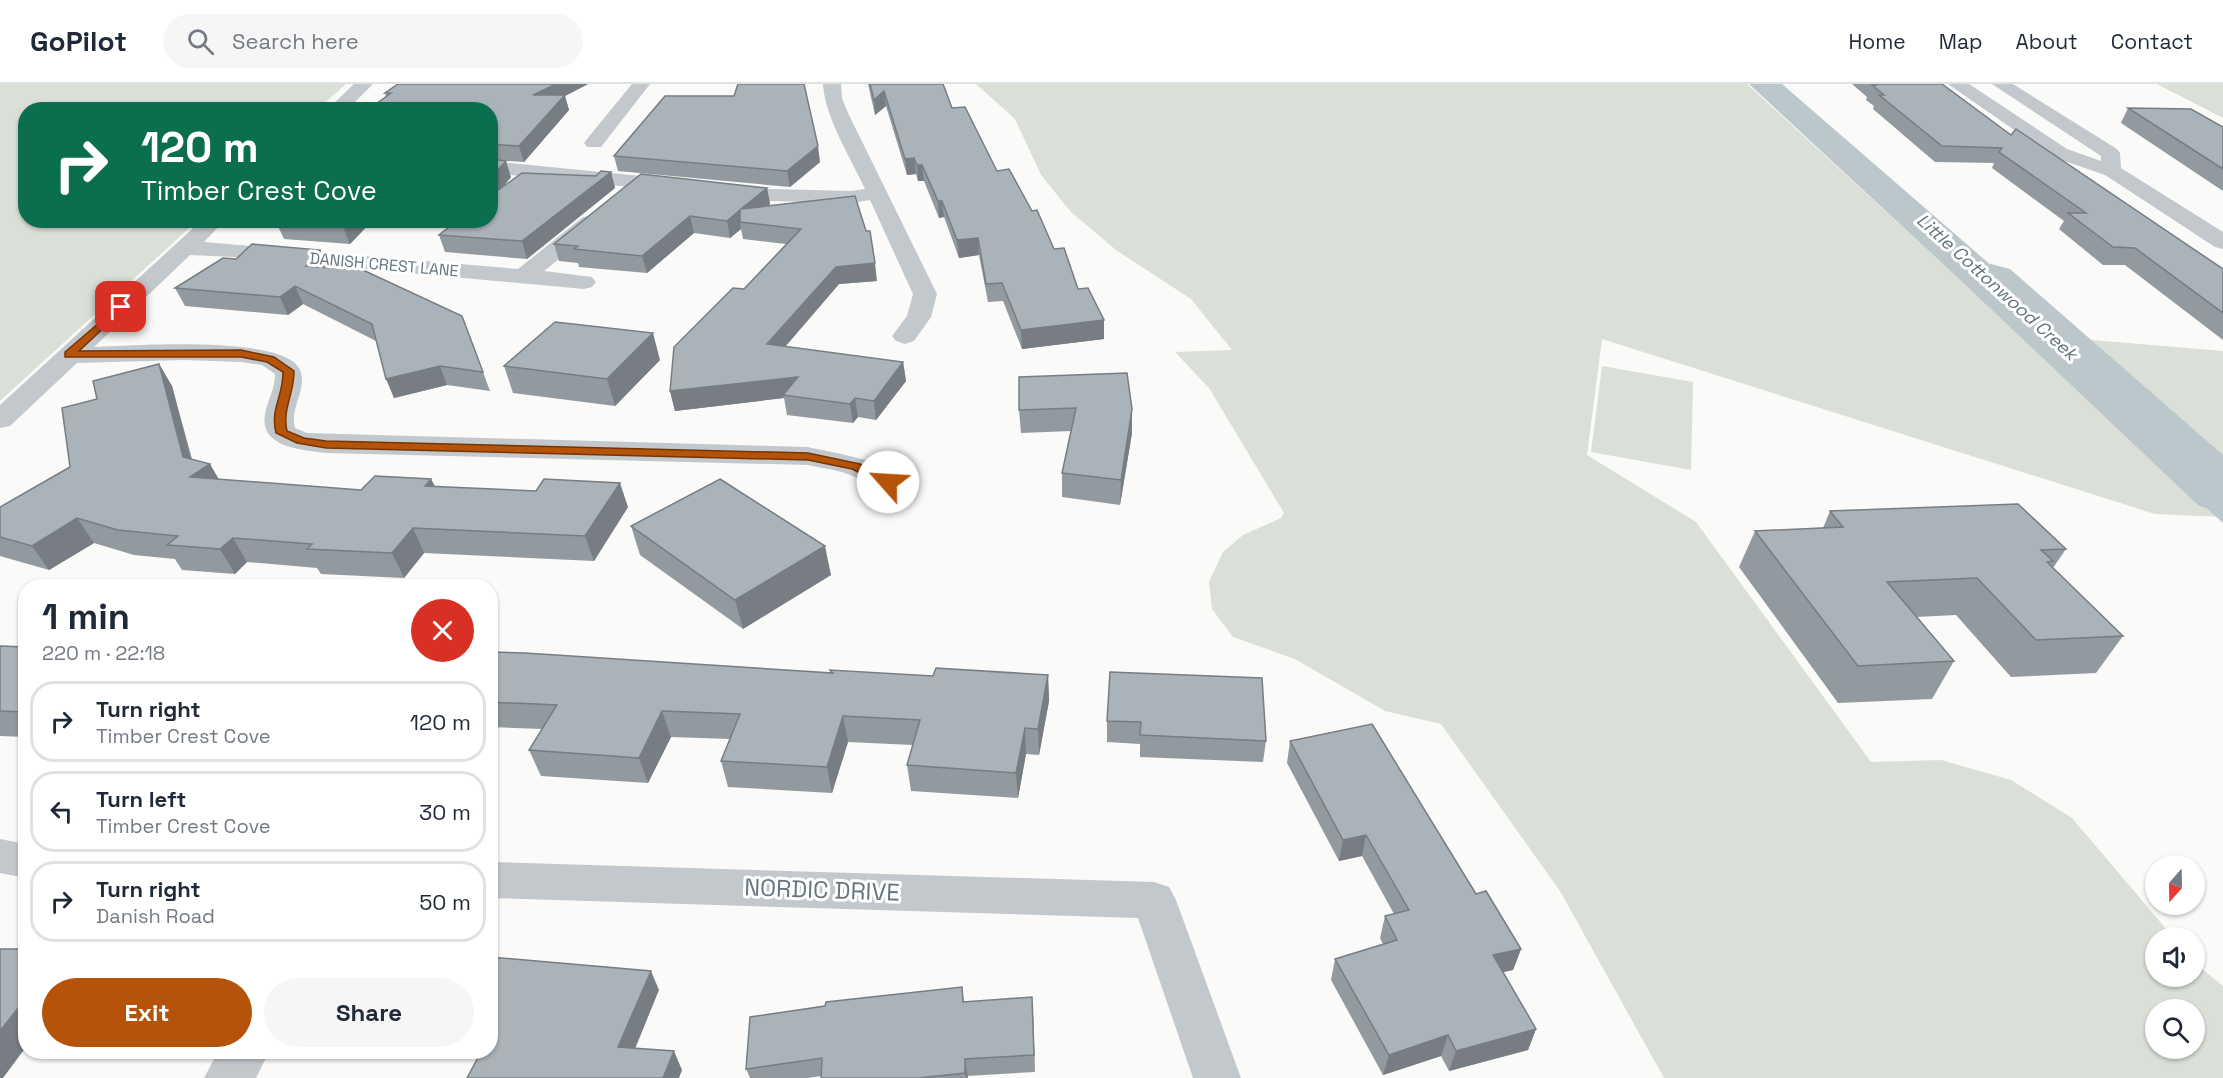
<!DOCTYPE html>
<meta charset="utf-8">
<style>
:root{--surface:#fff;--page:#f6f6f7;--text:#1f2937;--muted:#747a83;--line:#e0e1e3;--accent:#b45309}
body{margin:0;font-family:"Space Grotesk",sans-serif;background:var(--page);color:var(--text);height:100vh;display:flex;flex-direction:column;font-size:22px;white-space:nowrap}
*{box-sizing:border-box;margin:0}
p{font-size:20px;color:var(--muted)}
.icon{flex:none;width:33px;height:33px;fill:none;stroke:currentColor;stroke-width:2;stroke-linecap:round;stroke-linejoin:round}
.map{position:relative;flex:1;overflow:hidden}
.panel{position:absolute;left:18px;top:495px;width:480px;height:480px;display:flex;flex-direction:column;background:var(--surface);border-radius:24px;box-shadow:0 2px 4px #0004}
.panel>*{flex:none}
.guide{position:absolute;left:18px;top:18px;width:480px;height:126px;border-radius:24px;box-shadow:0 2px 4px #0004;background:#0b6e4f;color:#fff;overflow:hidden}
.needle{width:39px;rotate:200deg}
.tools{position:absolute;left:2145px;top:771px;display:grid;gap:12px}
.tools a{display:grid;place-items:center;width:60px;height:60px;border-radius:50%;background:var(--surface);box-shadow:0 2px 4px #0004;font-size:30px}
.pin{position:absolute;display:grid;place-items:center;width:51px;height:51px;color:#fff;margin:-26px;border-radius:12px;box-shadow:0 3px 9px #0006}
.me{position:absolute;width:66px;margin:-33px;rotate:296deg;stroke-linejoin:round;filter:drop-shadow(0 0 4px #0008)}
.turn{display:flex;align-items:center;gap:21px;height:126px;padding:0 24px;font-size:27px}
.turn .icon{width:78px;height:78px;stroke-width:2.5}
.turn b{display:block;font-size:42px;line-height:51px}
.round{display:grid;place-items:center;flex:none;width:63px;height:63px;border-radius:32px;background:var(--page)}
.headline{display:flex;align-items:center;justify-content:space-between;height:102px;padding:0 24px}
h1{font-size:36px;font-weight:700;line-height:45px}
.primary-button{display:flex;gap:12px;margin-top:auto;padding:12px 24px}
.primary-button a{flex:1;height:69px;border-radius:36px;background:var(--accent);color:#fff;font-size:24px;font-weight:700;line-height:69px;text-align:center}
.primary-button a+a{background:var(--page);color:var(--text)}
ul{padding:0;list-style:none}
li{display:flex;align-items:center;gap:18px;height:81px;margin:0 12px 9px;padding:0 12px;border:3px solid var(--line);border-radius:24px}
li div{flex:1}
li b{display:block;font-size:22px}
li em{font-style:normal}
header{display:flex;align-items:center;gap:36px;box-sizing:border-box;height:84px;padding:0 30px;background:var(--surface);border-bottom:2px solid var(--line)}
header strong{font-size:28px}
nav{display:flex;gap:33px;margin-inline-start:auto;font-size:21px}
.search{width:420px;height:54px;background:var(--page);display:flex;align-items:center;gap:15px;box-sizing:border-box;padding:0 21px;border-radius:33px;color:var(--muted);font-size:22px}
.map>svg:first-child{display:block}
.green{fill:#dadfd7;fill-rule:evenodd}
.water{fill:#bbc7cb}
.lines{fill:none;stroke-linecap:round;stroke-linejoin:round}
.river{fill:#bbc7cb;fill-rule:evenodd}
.minor{fill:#c3c8cc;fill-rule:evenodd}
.wall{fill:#929a9f}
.shaded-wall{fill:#777d82}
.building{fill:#aab3b9;stroke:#777d82;stroke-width:1.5}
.route{fill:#b45309;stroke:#753606;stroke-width:1.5}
.labels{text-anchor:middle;stroke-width:6;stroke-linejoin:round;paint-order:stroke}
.far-street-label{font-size:16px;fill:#657683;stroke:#fff}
.far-water-label{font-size:18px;font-style:italic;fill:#60757c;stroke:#fff}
.near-street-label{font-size:24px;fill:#657683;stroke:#fff}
</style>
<header>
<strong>GoPilot</strong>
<div class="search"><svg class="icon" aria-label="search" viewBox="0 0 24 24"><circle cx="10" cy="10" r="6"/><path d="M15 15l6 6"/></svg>Search here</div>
<nav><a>Home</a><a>Map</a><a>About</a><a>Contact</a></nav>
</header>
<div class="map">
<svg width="2223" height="994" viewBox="0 0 2223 994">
<rect width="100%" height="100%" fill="#fafaf8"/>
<g class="green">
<polygon points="0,0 346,0 318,25 26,26 26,136 197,137 0,317"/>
<path d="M976,0h771l272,250 204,17v166l-68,-3 -553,-175 -15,116 109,67 175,240 70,-2 70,20 61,38 101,119 -17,1v38h38l1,-13 28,23v92h-559l-104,-187 -119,-167 -56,-13 -90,-52 -62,-22 -21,-28 -3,-27 14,-30 20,-17 38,-17 3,-5 -75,-125 -34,-36 57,-2 -41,-51 -75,-49 -45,-38 -30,-37 -26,-56zM2156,926h38v38h-38z"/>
<polygon points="2157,0 2223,0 2223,34"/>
<polygon points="1602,282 1693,298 1691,386 1591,368"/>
</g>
<g class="water">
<polygon points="1749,0 1782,0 2091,268 2029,260"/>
<polygon points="2043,273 2107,281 2223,386 2223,439"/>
</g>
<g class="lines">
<polygon class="river" points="1991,180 2010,185 2223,371 2223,428 2199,422 1972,207 1964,196 1972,185"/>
<g class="minor">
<polygon points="354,0 373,0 347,26 327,26"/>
<polygon points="632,0 650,0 601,63 587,63 584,59 587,55"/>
<path d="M823,0h18l1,14 6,15 89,181 -6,23 -17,24 -9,3 -9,-3 -4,-5 15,-20 6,-22 -43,-94 -19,3 -80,-2 -281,-28v-12l281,28 80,2 14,-2c-14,-31 -40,-71 -42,-105z"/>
<polygon points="1948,0 1969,0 2067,65 2101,77 2101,72 1992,0 2013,0 2117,65 2120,69 2121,84 2223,148 2223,165 2215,163 2105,91 2053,73"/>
<path d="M591,132l8,1 3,5 -3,5 -55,44 48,6 4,5 -4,5 -8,2 -350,-32 -44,-2 -96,92c35,-1 192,-13 206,23 8,19 -11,38 -5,58l12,5 501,14c25,6 80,13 95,35l-4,6c-21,6 -35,-9 -54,-15 -12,-4 -25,-5 -37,-8l-482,-12c-22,-3 -67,-5 -61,-38 2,-15 10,-24 10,-41l-13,-9 -21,-3 -57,-2 -107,3 -67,63 -10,2v-23l202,-185h23l-21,22 314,27 65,-52z"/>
<polygon points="0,755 26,760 26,794 0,789"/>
<polygon points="490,778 1154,798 1169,803 1176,816 1241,994 1193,994 1138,834 490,814"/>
<polygon points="218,968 269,968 256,994 204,994"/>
</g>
</g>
<g class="wall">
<polygon points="398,0 588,0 565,12 569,26 524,78 491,76 511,93 502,104 596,92 611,88 615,104 527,175 445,168 439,151 490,136 490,26 369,26 369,25 386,13 385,9"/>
<polygon points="868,0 943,0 952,24 997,87 1032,127 1078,205 1104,236 1104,255 1022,265 1003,217 988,218 979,171 959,174 944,133 939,134 924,97 918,97 916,90 907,91 886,22 875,31"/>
<polygon points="1852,0 1942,0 2011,51 2223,185 2223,256 2125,181 2103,181 2059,145 2064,137 1992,84 1994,79 1935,78 1873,25 1874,22 1866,16 1867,13"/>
<polygon points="2128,24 2223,43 2223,107 2121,39"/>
<polygon points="614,72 820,78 790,103 618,87"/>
<polygon points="767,104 770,120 768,122 877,197 839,200 785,263 903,278 906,297 876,336 858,333 853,339 787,331 784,314 675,327 670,307 744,205 786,160 743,155 741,145 730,154 694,149 647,189 579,183 578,179 559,177 554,160"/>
<polygon points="277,136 377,136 372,137 350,160 284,155 276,138"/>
<polygon points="320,166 328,183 483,288 490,307 447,301 394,314 376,257 303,220 288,231 185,222 175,204 236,175"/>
<polygon points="660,276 615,322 513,309 504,282"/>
<polygon points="159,280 172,302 192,375 219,395 361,406 431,395 435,402 628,423 594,477 424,469 404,494 321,490 317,484 247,478 235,490 182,486 175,475 134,471 94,459 49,486 0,472 0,423 70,383 97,315"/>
<polygon points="1127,289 1132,349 1120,421 1062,413 1062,389 1071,347 1021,349 1019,326"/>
<polygon points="1830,427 2066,465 2053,484 2123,552 2096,589 2011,593 1956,531 1916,533 1954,577 1932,615 1838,619 1739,483 1755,447 1823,444"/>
<polygon points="631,442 831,491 743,545 640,471"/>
<polygon points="0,562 26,563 26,653 0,652"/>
<polygon points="490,568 830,589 830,586 933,592 1048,591 1049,617 1039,671 1026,670 1018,714 911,707 907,681 913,661 848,658 832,709 728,703 721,677 730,655 671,653 648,699 541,692 529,666 542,645 490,643"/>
<polygon points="1110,588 1266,657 1263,678 1140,673 1140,660 1107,658 1107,637"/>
<polygon points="1290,657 1476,810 1521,865 1513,886 1503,888 1536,945 1528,966 1449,987 1441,972 1383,991 1331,896 1335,875 1383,860 1380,854 1385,832 1394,830 1362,772 1339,777 1287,679"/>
<polygon points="962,903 964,918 1033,930 1035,988 967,992 968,994 821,994 821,992 808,994 750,994 746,985"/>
</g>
<g class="shaded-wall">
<polygon points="556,0 588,0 565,12 569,26 524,78 519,62 533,11"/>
<polygon points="884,7 886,22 875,31 874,16"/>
<polygon points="818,62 820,78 790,103 787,87"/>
<polygon points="914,74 916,90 907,91 905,75"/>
<polygon points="506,77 511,93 490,117 490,94"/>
<polygon points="917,81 922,81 924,97 918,97"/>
<polygon points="611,88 615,104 527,175 522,157"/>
<polygon points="767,104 770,120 748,139 741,125"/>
<polygon points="938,117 942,117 944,133 939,134"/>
<polygon points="740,126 740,138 741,145 730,154 727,137"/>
<polygon points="690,132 694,149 647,189 642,172"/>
<polygon points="349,136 372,137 350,160 343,143"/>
<polygon points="978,154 979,171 959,174 957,156"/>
<polygon points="320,166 328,184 306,182"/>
<polygon points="875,179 877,197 839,200 771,279 767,260 836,183"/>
<polygon points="295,202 303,220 288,231 280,213"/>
<polygon points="1104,236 1104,255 1022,265 1021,246"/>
<polygon points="653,249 660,276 615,322 607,295"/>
<polygon points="903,278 906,297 876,336 874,317"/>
<polygon points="159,280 172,302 195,390 210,380 224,404 190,393 183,373"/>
<polygon points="440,282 447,301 394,314 386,295"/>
<polygon points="798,293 783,311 784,314 675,327 670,307"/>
<polygon points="855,314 858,333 853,339 850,320"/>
<polygon points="1132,325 1132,349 1120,421 1121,396"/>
<polygon points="431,395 442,419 425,402"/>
<polygon points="620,399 628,423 594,477 585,452"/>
<polygon points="77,434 94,459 49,486 32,462"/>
<polygon points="413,444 424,469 404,494 392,469"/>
<polygon points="233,454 247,478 235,490 220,465"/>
<polygon points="825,462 831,491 743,545 735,516"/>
<polygon points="1048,591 1049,617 1039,671 1038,645"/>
<polygon points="662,627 671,653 648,699 639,674"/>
<polygon points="843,632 848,658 832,709 827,683"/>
<polygon points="1025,644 1026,670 1018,714 1016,689"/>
<polygon points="1366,751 1362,772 1339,777 1343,756"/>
<polygon points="1521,865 1513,886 1486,892 1493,871"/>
<polygon points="651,887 659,906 628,982 618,963"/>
<polygon points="1032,913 1033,930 1035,988 1034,971"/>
<polygon points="26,914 26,963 3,994 0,994 0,947"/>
<polygon points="1536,945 1528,966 1449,987 1456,967"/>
<polygon points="1448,951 1441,972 1383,991 1389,971"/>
<polygon points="674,967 682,986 679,994 663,994"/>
<polygon points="965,975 968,994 966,994 965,989"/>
</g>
<g class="building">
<polygon points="398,0 556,0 533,11 565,11 519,62 490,60 490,26 369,25 391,9 385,9"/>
<polygon points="738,0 804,0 818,62 787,87 614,72 665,12 734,12"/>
<polygon points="870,0 943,0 952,24 965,23 997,87 1009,85 1032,127 1037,126 1054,165 1064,164 1078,205 1088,204 1104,236 1021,246 1002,199 986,200 978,154 957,156 942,117 938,117 922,81 917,81 914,74 905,75 884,7 874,16"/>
<polygon points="1875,0 1942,0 2011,51 2016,45 2223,185 2223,229 2135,164 2113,163 2068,129 2086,129 1999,68 2002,64 1942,62 1879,11 1884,11 1872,1 1876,1"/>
<polygon points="2128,24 2191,25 2223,43 2223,85"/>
<polygon points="490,75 506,77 490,94"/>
<polygon points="601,87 611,88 522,157 439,151 458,136 490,136 490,112 522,89 596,92"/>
<polygon points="641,90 767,104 741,125 855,112 866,147 870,147 875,179 836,183 767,260 903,278 874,317 855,314 850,320 783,311 798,293 670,307 674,263 733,204 744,205 801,145 740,138 740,126 727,137 690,132 642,172 574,165 578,162 554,160"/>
<polygon points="277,136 349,136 343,143 276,138"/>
<polygon points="252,160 320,166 306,182 363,186 462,232 483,288 440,282 386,295 372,240 295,202 280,213 175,204 223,174 236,175"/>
<polygon points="555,238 653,249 607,295 504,282"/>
<polygon points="159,280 183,373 210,380 190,393 361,406 375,392 431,395 425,402 536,407 544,395 620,399 585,452 413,444 392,469 307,465 312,460 233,454 220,465 167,461 178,452 118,446 77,434 32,462 0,453 0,423 70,383 62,324 97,315 93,297"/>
<polygon points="1127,289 1132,325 1121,396 1062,389 1076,324 1019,326 1019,293"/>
<polygon points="720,395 825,462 735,516 631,442"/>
<polygon points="2018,420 2066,465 2041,466 2053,477 2047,478 2123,552 2036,556 1977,494 1887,498 1954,577 1858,582 1755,447 1843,443 1830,427"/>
<polygon points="0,562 26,563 26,628 0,627"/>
<polygon points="490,568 525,569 833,589 830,586 933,592 936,584 1048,591 1038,645 1025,644 1016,689 907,681 920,636 843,632 827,683 721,677 740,630 662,627 639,674 529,666 557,621 490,618"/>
<polygon points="1110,588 1262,594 1266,657 1140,651 1141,638 1107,637"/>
<polygon points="1372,640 1476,810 1486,807 1521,865 1493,871 1536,945 1456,967 1448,951 1389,971 1335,875 1397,856 1385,832 1409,826 1366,751 1343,756 1290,657"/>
<polygon points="0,865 26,865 26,914 0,947"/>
<polygon points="490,873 651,887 618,963 674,967 663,994 467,994 481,968 490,968 490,948 494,941 490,941"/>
<polygon points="962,903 963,918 1032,913 1034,971 965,975 965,989 919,994 821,994 822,974 746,985 750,933 825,922 826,918"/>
</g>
<path class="route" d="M121,220l3,1v4l-45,42 162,-1 33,7 20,14c0,24 -12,38 -7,60l17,7 22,3 482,12 52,11 34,18 -1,3h-9l-32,-16 -44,-9 -482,-12 -29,-5 -21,-10c-6,-25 7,-35 7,-61l-16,-10 -26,-5h-176v-5z"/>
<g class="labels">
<g class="far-street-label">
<text transform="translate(384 180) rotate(5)" y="6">DANISH CREST LANE</text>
</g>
<g class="far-water-label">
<text transform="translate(1997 203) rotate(42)" y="6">Little Cottonwood Creek</text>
</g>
<g class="near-street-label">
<text transform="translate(822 806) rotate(2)" y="8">NORDIC DRIVE</text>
</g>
</g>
</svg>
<div class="tools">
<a><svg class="needle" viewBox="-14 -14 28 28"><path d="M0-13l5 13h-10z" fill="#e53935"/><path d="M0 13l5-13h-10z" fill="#747a83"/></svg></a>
<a><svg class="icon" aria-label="sound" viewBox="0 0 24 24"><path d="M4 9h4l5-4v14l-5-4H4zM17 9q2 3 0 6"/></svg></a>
<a><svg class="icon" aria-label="search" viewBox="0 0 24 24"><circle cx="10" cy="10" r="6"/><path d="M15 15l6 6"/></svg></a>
</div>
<div class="pin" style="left:121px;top:223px;background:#d93025"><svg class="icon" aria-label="arrive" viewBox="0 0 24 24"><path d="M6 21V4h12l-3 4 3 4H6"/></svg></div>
<svg class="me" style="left:888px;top:398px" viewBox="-20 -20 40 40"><circle r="19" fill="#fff"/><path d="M0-13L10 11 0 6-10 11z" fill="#b45309"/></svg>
<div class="guide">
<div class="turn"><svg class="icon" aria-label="right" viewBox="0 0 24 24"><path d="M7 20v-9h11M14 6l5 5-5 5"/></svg><div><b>120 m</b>Timber Crest Cove</div></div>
</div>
<section class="panel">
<div class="headline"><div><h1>1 min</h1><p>220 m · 22:18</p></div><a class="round" style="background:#d93025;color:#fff"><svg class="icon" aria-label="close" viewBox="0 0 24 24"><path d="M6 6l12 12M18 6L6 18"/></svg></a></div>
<ul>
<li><svg class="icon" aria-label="right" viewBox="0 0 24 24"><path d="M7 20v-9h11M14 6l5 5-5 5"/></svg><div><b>Turn right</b><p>Timber Crest Cove</p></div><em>120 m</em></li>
<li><svg class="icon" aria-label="left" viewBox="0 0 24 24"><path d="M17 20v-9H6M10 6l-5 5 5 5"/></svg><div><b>Turn left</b><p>Timber Crest Cove</p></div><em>30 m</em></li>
<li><svg class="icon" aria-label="right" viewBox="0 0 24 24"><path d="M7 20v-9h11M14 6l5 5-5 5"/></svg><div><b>Turn right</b><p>Danish Road</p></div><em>50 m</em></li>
</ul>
<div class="primary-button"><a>Exit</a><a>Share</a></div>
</section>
</div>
